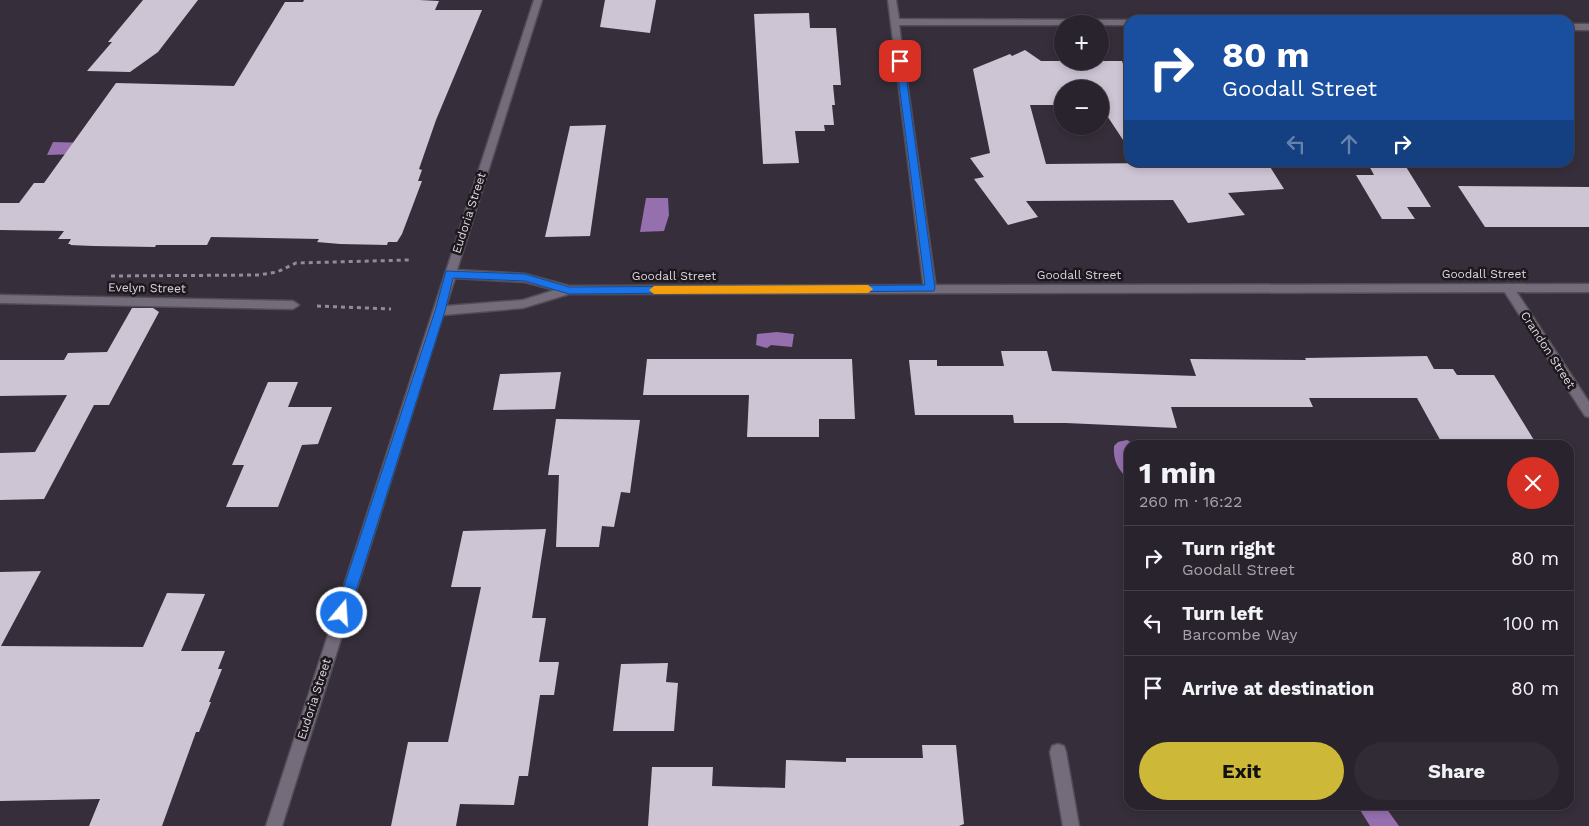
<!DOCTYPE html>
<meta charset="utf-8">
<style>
:root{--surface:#28232c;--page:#302b34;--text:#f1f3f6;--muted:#a5a4a9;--line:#444048;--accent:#ceb837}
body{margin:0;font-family:"Work Sans",sans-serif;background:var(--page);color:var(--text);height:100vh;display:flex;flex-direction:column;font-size:19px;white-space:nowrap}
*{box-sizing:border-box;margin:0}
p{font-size:16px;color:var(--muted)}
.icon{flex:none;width:28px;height:28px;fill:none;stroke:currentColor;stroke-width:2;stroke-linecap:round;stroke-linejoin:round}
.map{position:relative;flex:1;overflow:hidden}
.sheet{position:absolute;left:1124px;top:440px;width:450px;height:370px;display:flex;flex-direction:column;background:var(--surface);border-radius:15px;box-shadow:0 2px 8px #0003,0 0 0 1px var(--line)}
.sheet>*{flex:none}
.banner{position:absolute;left:1124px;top:15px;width:450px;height:152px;border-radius:15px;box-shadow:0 2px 8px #0003,0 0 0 1px var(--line);background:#1a4fa0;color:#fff;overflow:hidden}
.fabs{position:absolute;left:1054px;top:15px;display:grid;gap:10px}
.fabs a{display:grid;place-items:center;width:55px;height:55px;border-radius:50%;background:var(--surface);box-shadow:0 2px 8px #0003,0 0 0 1px var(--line);font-size:25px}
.pin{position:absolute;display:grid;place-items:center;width:42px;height:42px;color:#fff;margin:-21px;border-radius:10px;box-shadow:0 2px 8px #0006}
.me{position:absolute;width:55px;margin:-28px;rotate:18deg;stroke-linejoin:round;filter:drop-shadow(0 0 4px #0008)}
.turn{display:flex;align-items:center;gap:18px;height:105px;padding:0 15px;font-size:22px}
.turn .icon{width:65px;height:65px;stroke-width:2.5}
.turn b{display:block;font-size:35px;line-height:42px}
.lanes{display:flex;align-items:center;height:48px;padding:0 15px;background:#0003;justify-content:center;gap:25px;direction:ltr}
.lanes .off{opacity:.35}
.round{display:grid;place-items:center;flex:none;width:52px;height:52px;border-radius:26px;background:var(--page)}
.headline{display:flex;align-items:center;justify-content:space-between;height:85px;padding:0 15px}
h1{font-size:30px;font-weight:700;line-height:38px}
.cta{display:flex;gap:10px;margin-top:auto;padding:10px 15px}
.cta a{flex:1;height:58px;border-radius:30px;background:var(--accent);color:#111;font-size:20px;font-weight:700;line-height:58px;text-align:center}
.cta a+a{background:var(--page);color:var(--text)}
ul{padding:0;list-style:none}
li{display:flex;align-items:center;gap:15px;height:65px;padding:0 15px;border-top:1px solid var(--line)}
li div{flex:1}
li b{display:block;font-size:19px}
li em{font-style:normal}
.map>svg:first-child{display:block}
.water{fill:#956fae}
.building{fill:#cdc4d4}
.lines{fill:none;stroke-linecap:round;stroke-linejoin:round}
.street-casing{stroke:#534d57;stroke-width:3}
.secondary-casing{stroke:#534d57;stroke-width:3}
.path{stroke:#928c96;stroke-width:3;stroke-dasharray:4 4;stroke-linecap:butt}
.street{fill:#746c7a;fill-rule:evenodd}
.secondary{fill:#746c7a;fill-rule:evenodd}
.route{fill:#1a73e8;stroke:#114b97}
.slow{fill:#f59e0b}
.labels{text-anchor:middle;stroke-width:5;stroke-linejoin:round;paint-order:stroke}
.street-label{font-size:12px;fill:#ded9e1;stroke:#1c181e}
</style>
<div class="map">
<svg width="1589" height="826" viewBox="0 0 1589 826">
<rect width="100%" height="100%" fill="#362f3b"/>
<g class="water">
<polygon points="53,142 90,143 78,154 47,155"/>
<polygon points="646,198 668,198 669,215 664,231 640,232"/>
<polygon points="777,332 794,334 792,347 771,345 767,348 756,345 757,334"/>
<path d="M1127,440l9,5h-7v35c-11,-10 -16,-19 -15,-34l4,-4z"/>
<polygon points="1357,805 1384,805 1399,826 1370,826"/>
</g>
<g class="building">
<polygon points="143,0 198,0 158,52 130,72 87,71 112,42 108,42"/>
<polygon points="304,0 419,0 439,1 435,10 482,10 436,120 419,169 422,170 418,181 422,181 402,234 397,242 388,242 387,245 340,244 317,242 319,239 211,237 207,245 156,245 155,247 93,246 70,245 71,244 68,244 71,239 58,239 64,231 0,230 0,203 19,203 34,183 44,183 116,83 234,86 285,2 303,2"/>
<polygon points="605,0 656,0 650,33 600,27"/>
<polygon points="809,13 810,28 836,28 841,85 833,85 835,105 832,105 834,125 824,125 825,131 795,131 799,163 763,164 754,14"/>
<polygon points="1025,50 1041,61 1122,61 1129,81 1129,149 1100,105 1100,89 1062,89 1062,105 1030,105 1046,164 1267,162 1284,189 1228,193 1245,215 1188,223 1173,200 1026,201 1038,217 1008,225 974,179 984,177 970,158 990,153 973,69 1010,54 1012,56"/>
<polygon points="606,125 590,236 545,237 570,126"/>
<polygon points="1367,162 1403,162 1431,207 1407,207 1415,219 1382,219 1356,175 1374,175"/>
<polygon points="1458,186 1589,187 1589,227 1485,227"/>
<polygon points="132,308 153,308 159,312 109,405 94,405 44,499 0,500 0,453 35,452 67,395 0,396 0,360 64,360 68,353 107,352"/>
<polygon points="1001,351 1047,351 1052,371 1196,376 1190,359 1306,360 1305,358 1427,356 1434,369 1453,369 1457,375 1494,375 1537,445 1443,445 1417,398 1309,398 1313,407 1171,407 1177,428 1066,423 1014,423 1013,415 915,415 909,360 937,360 937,366 1004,366"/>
<polygon points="647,359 852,359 855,419 819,419 819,437 747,437 749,395 643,395"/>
<polygon points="561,372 555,409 493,410 500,374"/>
<polygon points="268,382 298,382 288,407 332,407 318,444 302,445 278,507 226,507 244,465 232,465"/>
<polygon points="556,419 640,420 630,493 621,492 614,527 602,526 599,547 556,547 559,475 548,475"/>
<polygon points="546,529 532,618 546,618 539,662 559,662 554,695 540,695 528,776 519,776 514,805 460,804 456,826 391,826 408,742 448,742 481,587 451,587 463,531"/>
<polygon points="41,571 1,646 143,647 167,593 205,594 181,651 225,651 218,669 222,669 209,702 211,702 199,732 196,732 162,826 89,826 100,799 0,801 0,572"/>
<polygon points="668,663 666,682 678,683 674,731 613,731 621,664"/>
<polygon points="922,745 956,745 964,824 959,826 648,826 652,767 713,767 712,786 785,788 786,760 846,762 846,758 923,758"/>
</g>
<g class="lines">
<defs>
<g id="street">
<polygon points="888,0 896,0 899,19 1131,20 1129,20 1129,25 899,25 936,289 930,293 924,289"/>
<rect x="1569" y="24" width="20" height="6"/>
<polygon points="1508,284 1512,285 1589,402 1589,417 1585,416 1504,291 1502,288 1504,285"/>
<polygon points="0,295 293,301 299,305 293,309 0,303"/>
<polygon points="1058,744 1064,746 1066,752 1079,826 1063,826 1050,752 1052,746"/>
</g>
<path id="secondary" d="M534,0h8l-85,270 68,4 44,12 1020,-2v8l-1020,2 -46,14 -80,7 -161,511h-16zM455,278l70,4 30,8 -32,10 -77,6z"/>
</defs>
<use href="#street" class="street-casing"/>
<use href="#secondary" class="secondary-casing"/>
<g class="path">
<polyline points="111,276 259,275 277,272 296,263 409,260"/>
<polyline points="317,306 391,309"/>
</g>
<use href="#street" class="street"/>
<use href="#secondary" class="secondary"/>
</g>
<polygon class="route" points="900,59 904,61 935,288 934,291 569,294 525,281 453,278 445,311 349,613 347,618 342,619 337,618 335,613 435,311 446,271 525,274 569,287 925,285 896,61"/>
<polygon class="slow" points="868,285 873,289 868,293 654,294 649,290 654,286"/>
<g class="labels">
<g class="street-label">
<text transform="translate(469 213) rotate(-72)" y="4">Eudoria Street</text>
<text x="1484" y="278">Goodall Street</text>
<text x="1079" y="279">Goodall Street</text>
<text x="674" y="280">Goodall Street</text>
<text transform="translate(147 288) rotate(1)" y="4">Evelyn Street</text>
<text transform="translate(1548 350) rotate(57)" y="4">Crandon Street</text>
<text transform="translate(314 699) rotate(-72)" y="4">Eudoria Street</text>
</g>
</g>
</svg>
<div class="fabs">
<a>+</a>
<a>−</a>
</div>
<div class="pin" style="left:900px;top:61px;background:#d93025"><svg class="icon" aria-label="arrive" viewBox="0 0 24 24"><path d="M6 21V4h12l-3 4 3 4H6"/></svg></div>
<svg class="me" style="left:342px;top:613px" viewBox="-20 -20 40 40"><circle r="17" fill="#1a73e8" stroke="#fff" stroke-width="3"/><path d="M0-11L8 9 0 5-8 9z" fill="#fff"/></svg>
<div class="banner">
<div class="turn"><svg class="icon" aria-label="right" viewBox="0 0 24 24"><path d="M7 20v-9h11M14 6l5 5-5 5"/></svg><div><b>80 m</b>Goodall Street</div></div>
<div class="lanes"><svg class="icon off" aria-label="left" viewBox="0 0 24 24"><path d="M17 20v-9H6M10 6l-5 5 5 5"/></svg><svg class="icon off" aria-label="ahead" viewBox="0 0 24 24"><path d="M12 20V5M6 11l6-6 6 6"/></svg><svg class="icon" aria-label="right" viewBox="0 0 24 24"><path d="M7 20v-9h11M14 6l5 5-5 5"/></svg></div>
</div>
<section class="sheet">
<div class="headline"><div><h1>1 min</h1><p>260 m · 16:22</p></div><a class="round" style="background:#d93025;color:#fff"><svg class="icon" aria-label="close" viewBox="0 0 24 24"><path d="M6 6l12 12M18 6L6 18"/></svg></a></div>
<ul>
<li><svg class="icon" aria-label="right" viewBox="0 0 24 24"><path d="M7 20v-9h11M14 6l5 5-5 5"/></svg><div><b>Turn right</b><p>Goodall Street</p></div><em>80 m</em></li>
<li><svg class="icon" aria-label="left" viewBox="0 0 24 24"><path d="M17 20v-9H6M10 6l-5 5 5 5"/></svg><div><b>Turn left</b><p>Barcombe Way</p></div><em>100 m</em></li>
<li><svg class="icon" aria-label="arrive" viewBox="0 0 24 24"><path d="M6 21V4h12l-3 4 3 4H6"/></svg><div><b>Arrive at destination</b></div><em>80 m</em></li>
</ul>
<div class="cta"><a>Exit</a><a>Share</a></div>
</section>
</div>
